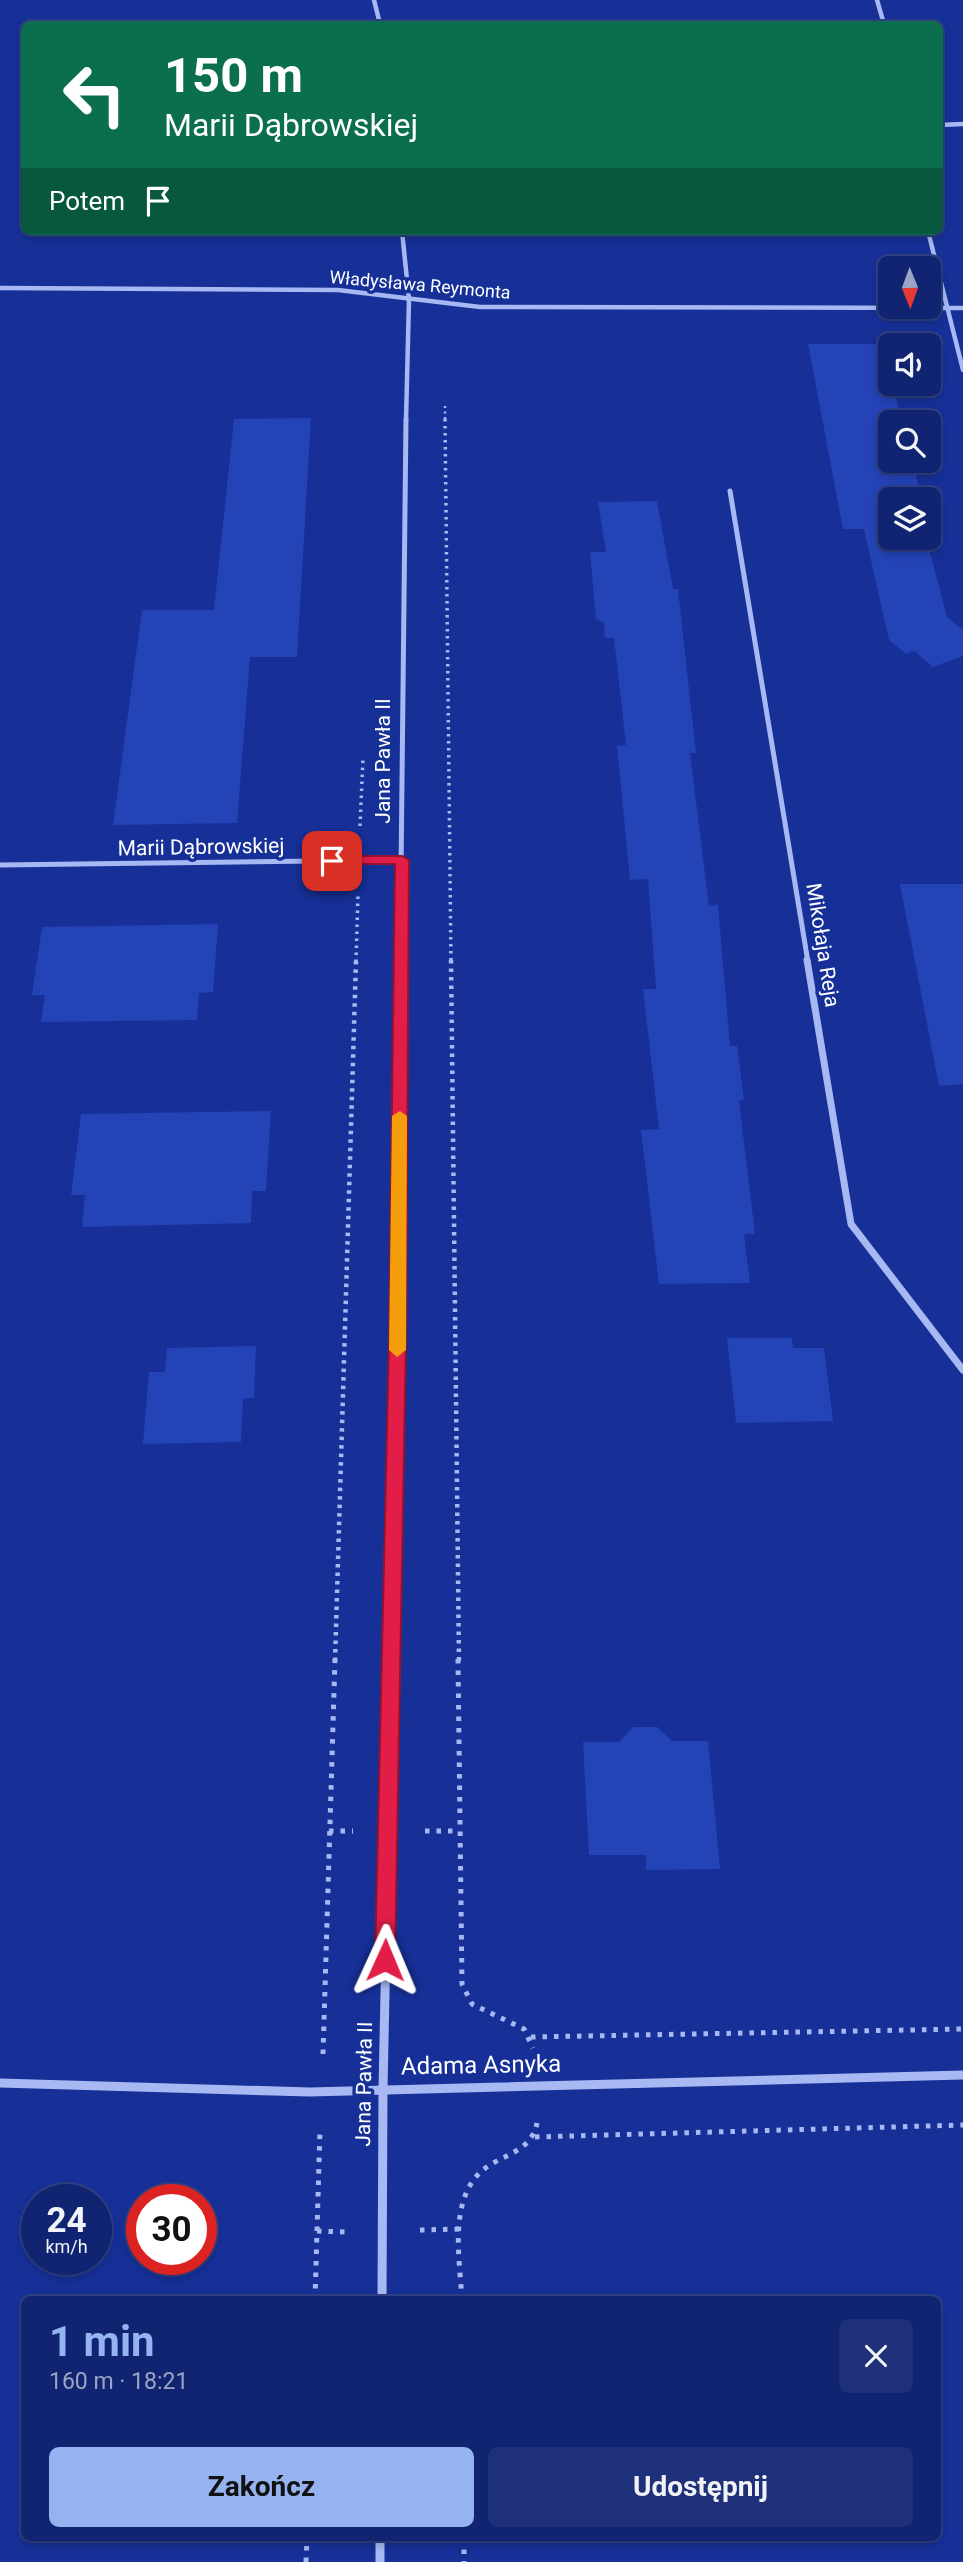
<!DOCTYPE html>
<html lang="pl">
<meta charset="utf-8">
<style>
:root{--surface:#102472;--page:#1e307a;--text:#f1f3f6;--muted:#9ca4c4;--line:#304184;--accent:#95b2f1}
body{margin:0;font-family:Roboto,sans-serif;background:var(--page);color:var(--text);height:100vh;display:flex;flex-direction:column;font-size:26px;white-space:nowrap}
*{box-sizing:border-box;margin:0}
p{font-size:23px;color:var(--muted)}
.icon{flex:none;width:38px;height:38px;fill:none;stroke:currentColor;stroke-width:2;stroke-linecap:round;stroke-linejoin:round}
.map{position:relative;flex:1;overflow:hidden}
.details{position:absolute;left:21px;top:2296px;width:920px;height:245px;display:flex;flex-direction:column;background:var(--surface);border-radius:10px;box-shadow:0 4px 10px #0003,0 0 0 2px var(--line)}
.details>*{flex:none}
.banner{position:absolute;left:21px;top:21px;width:922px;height:214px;border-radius:10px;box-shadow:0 4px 10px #0003,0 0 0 2px var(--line);background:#0b6e4f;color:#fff;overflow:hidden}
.needle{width:46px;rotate:179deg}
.controls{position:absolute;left:878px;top:256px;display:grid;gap:14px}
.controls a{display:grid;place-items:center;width:63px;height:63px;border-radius:10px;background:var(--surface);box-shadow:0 4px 10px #0003,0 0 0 2px var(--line);font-size:35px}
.speed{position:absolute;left:21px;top:2184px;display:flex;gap:14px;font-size:35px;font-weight:700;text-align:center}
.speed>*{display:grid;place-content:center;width:91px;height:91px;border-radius:50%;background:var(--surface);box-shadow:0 4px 10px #0003,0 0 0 2px var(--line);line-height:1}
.speed small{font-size:18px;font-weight:400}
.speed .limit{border:10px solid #d22;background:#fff;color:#111}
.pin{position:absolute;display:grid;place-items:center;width:60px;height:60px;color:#fff;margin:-30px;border-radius:14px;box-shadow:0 4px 10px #0006}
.me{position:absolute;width:77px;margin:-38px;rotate:1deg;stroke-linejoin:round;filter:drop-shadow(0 0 5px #0008)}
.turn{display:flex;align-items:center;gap:24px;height:147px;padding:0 28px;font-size:32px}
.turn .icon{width:91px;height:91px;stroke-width:2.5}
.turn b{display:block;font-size:49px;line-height:60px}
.then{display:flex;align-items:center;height:66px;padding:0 28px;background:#0003;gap:14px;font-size:26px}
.round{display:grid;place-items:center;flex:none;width:74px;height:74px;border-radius:10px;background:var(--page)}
.summary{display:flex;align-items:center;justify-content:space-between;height:119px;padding:0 28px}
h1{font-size:42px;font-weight:700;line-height:52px;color:var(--accent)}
.primary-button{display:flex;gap:14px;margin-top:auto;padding:14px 28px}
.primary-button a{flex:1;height:80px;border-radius:10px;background:var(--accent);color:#111;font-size:28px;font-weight:700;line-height:80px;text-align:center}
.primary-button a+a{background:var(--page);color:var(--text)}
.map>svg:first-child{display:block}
.building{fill:#2443b6}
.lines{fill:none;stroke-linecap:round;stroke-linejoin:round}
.path-far3{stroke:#a8b8f2;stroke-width:2.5;stroke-dasharray:2 3.5;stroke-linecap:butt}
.path-far2{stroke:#a8b8f2;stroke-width:3.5;stroke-dasharray:2.5 4.5;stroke-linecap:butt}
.path-far1{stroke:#a8b8f2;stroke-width:4.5;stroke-dasharray:3.5 5;stroke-linecap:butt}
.path{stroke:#a8b8f2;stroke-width:5;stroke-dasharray:4.5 7;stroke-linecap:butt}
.street-far3{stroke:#a8b8f2;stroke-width:4.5}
.street-far2{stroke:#a8b8f2;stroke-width:5}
.street-far1{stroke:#a8b8f2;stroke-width:7}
.street{stroke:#a8b8f2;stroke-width:9}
.route{fill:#e11d48;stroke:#92132f;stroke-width:2}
.slow{fill:#f59e0b}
.labels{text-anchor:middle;stroke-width:7;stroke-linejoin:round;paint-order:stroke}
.far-street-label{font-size:18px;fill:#fff;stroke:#163098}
.street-label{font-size:21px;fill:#fff;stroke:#163098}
.near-street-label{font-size:24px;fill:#fff;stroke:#163098}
</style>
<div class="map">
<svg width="963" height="2562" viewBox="0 0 963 2562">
<rect width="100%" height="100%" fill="#163098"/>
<g class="building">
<polygon points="808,344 882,344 902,422 891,422 891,460 912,460 922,499 891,499 891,537 926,537 947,617 963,630 963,656 933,667 914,651 906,654 889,640 864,529 843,529"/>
<polygon points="311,418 297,657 250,657 237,823 113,825 142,610 214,610 234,419"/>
<polygon points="657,501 673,589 678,589 696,753 690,753 709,906 718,905 730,1046 737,1046 744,1100 739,1101 755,1234 744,1234 750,1283 659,1284 641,1130 659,1129 643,989 656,989 648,879 630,880 617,746 626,745 614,638 605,638 604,623 596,619 590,552 606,552 598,502"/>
<polygon points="900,884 963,884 963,1084 939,1086"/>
<polygon points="218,924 213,992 199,993 197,1020 41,1022 45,995 32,995 42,927"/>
<polygon points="271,1111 266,1191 252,1191 251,1223 82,1227 85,1195 71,1195 81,1114"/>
<polygon points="727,1338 792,1338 793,1348 824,1348 833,1421 736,1423"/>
<polygon points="256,1346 254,1398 243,1399 241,1442 143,1444 149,1372 165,1372 167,1348"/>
<polygon points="633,1727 657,1727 672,1741 708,1741 720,1869 646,1870 646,1855 589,1855 583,1742 619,1742"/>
</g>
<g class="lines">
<g class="path-far3">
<polyline points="940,187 943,200"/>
<polyline points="445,406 445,420"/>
</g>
<g class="path-far2">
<polyline points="445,419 451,962"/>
<polyline points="360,826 363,758"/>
<polyline points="356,962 358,894"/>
</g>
<g class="path-far1">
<polyline points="451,960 459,1661"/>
<polyline points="335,1661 356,960"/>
</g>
<g class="path">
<polyline points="458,1659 462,1984 472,2004 524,2029 533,2048"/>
<polyline points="329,1831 353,1831"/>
<polyline points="425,1831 459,1831"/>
<polyline points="531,2037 963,2029"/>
<polyline points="323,2054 335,1659"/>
<polyline points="535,2137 963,2125"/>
<polyline points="420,2230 461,2229"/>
<polyline points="317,2231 345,2232"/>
<polyline points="315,2300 320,2129"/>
<path d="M462,2300c-2,-37 -12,-90 13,-122 20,-25 55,-21 62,-55"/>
<polyline points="464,2538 464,2562"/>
<polyline points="306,2562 307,2538"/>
</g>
<g class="street-far3">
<polyline points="374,0 380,24"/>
<polyline points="877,0 884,24"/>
<polyline points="940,125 963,124"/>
<polyline points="402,231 409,299 406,420"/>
<polyline points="928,231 963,370"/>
<polyline points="0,288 338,290 480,307 963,308"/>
</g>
<g class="street-far2">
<polyline points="730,491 808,962"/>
<polyline points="0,865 402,860"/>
<polyline points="400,962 406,419"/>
</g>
<g class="street-far1">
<polyline points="807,960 851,1224 963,1370"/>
<polyline points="392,1661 398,1340 400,960"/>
</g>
<g class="street">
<polyline points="0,2083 310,2092 963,2075"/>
<polyline points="382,2300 383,2089 392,1659"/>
<polyline points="380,2538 380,2562"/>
</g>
</g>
<polygon class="route" points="332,856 402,856 409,860 406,1340 395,1960 392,1967 385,1970 378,1967 375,1960 389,1340 395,864 327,864 325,861"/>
<polygon class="slow" points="400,1111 407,1116 406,1350 397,1357 389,1350 392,1116"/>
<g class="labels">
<g class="far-street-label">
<text transform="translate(420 285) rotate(5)" y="6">Władysława Reymonta</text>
</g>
<g class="street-label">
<text transform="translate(383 761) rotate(-90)" y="7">Jana Pawła II</text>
<text transform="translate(201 847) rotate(-1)" y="7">Marii Dąbrowskiej</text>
<text transform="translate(823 945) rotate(81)" y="7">Mikołaja Reja</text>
<text transform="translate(364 2084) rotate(-89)" y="7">Jana Pawła II</text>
</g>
<g class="near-street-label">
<text transform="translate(481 2065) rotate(-1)" y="8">Adama Asnyka</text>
</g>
</g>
</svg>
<div class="controls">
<a><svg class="needle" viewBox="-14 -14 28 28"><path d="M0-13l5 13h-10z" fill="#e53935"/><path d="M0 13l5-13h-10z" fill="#9ca4c4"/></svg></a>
<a><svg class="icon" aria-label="sound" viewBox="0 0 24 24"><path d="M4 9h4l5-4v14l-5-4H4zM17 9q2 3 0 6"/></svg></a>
<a><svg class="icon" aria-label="search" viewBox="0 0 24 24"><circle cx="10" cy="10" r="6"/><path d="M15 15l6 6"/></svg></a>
<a><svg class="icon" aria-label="layers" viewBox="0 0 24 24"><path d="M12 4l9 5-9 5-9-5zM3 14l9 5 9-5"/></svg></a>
</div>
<div class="speed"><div>24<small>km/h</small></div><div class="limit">30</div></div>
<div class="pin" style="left:332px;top:861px;background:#d93025"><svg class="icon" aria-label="arrive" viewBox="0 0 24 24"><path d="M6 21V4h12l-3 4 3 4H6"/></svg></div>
<svg class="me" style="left:385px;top:1960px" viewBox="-20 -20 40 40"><path d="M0-17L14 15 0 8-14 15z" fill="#e11d48" stroke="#fff" stroke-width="4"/></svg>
<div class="banner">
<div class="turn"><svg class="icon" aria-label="left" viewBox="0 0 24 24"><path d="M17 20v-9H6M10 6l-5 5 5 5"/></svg><div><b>150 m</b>Marii Dąbrowskiej</div></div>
<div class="then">Potem<svg class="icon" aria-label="arrive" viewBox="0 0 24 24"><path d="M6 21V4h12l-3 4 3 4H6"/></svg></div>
</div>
<section class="details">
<div class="summary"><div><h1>1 min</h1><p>160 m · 18:21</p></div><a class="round"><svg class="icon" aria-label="close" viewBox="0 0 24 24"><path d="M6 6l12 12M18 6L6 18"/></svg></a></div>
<div class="primary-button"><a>Zakończ</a><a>Udostępnij</a></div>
</section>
</div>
